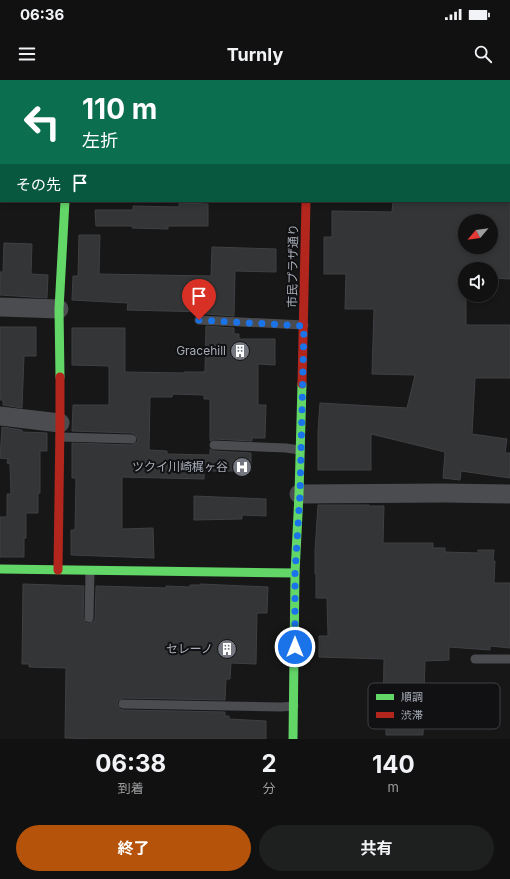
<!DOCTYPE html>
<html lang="ja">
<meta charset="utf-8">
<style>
:root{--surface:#111;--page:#1e1f1f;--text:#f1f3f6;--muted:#9c9d9f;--line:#303131;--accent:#b45309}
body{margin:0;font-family:Inter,"Noto Sans JP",sans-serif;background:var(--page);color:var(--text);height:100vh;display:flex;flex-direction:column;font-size:15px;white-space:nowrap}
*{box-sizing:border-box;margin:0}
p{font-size:13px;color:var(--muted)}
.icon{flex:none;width:22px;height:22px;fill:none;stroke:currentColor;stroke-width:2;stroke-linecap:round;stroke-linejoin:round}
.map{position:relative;height:659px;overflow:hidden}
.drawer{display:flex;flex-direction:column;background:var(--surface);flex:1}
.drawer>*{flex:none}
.top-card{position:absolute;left:0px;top:0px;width:510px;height:122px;box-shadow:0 2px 6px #0003,0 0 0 1px var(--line);background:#0b6e4f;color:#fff;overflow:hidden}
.needle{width:26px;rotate:241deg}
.fabs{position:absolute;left:458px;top:134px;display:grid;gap:8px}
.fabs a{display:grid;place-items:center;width:40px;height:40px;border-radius:50%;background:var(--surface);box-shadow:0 2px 6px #0003,0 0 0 1px var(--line);font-size:20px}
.pin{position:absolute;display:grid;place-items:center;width:34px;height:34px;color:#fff;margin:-41px -17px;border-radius:50% 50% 50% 0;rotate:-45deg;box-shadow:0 0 4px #0007}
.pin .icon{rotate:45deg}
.me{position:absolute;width:44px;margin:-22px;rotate:0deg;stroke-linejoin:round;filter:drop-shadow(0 0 3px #0008)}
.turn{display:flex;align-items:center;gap:14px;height:84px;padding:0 16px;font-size:18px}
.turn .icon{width:52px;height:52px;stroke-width:2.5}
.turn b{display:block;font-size:28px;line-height:34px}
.then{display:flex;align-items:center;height:38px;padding:0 16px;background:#0003;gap:8px;font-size:15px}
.eta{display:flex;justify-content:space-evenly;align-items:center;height:68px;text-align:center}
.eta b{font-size:24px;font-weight:700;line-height:28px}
.primary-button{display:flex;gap:8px;margin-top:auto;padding:8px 16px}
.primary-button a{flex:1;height:46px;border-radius:24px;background:var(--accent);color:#fff;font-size:16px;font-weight:700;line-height:46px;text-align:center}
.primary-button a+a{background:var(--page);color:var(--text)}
.status{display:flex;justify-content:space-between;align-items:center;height:28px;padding:0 20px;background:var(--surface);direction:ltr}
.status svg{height:11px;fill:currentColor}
header{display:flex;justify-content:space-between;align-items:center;height:52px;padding:0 16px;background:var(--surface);font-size:18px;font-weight:700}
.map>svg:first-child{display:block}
.building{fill:#343537;stroke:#3f4043;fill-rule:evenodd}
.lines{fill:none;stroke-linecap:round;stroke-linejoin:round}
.lane{stroke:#4b4c50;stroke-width:9}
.street{stroke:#4b4c50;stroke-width:19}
.fast{stroke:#63d668;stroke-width:9}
.jam{stroke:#b3261e;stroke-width:9}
.route{stroke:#1a73e8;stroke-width:7;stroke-dasharray:0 12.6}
.labels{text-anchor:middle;stroke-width:4;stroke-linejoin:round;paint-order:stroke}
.street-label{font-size:12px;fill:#a8adb8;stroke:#111113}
.poi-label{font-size:12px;fill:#a8adb8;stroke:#111113;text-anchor:end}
.key{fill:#111113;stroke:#3e4045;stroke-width:1}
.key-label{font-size:11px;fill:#a8adb8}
</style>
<div class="status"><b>06:36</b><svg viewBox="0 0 49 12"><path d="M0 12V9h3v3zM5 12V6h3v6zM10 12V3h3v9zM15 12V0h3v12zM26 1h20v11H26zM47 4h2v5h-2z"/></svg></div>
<header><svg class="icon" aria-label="menu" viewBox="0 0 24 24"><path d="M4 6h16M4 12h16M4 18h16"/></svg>Turnly<svg class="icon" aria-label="search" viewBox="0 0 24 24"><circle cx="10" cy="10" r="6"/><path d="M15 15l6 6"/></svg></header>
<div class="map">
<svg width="510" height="659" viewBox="0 0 510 659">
<rect width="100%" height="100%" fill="#171717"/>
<g class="building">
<path d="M393,121h117v78l-19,-1v-9h-26v26h1v30h44v53h-35l-3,56 35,5 -2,14h5v25l-49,-7 -1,9 -17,-2 2,-26 -74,-18v36h-53v-38l2,-29 87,5 8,-33 -43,-1 2,-65h-29l1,-35h-22v-37h8v-26l60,1zM465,141h26v26h-26z"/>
<polygon points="179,123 208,124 208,146 168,146 168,149 132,148 133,146 96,146 95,130 133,130 133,126 179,127"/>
<polygon points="79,155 100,155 99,194 211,196 212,167 276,169 276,192 235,191 234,236 206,234 206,232 127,230 128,223 72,220 73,196 78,196"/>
<polygon points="4,163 32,164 31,194 48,195 47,218 0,215 0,192 3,192"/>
<polygon points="206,246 234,248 234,254 239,254 239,259 275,259 275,285 258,284 258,325 266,325 265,358 252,358 252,361 214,359 210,361 210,319 204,319 204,315 173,314 172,317 150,317 149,370 167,371 167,374 210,375 210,369 214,371 251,373 251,391 204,391 204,399 122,397 122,449 153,448 154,478 71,475 71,450 75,450 76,398 72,398 72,363 132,365 137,362 138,359 135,354 132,353 72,351 73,325 109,325 109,286 72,285 72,248 125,248 125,292 184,293 184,292 204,292 204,291 205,291"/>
<polygon points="0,247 36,247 36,276 24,276 22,328 3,325 3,320 0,320"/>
<polygon points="2,347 22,350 22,352 47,353 47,371 40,371 40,413 38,413 38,433 26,433 26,458 24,458 24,477 0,477 0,437 7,437 7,414 11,414 10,384 7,383 8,379 0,378"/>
<polygon points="194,416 266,419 266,436 242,435 242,439 194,440"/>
<polygon points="318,425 369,425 369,426 384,426 383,463 433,463 433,468 445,468 445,472 478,473 478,470 494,470 493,481 495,481 494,503 510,503 510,568 490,566 490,570 449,567 449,580 425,581 423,655 386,655 386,640 383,640 384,579 319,577 319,556 328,556 327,518 316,518 316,494 315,494 315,471"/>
<polygon points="23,504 84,506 83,538 86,543 89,544 94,541 95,539 96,506 166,508 166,506 190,507 190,505 200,505 200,504 268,507 267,533 257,533 256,584 231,583 230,599 226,599 225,620 123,618 118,621 117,624 120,629 123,630 225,632 225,636 229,636 229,639 266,641 266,659 95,659 65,658 66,588 29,587 29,584 22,584"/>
</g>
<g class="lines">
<g class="lane">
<polyline points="199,240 304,245"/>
<polyline points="60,357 132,359"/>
<polyline points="214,365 286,368 300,370"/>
<polyline points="89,538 90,491"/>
<polyline points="475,579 510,579"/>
<polyline points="123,624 281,627 294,626"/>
</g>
<g class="street">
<polyline points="66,0 66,1"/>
<polyline points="509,72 510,72"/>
<polyline points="0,105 1,105"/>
<polyline points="0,227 59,229"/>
<polyline points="0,336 60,343"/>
<polyline points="299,414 444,413 510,414"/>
</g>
<g class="fast">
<polyline points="308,0 308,1"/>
<polyline points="60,297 59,229 65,121"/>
<polyline points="0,489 295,493"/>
<polyline points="293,659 295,493 299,414 302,304"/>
</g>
<g class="jam">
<polyline points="302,304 306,121"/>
<polyline points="58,490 60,343 60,297"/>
</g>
</g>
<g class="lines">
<polyline class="route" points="199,240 304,246 300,414 295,493 295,567"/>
</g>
<defs>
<symbol id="building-disc" viewBox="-11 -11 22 22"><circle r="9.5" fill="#757880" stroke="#111113"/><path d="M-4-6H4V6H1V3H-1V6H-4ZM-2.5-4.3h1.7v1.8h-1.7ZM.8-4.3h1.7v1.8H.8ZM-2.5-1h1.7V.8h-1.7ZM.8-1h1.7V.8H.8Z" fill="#fff"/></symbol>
<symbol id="hospital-disc" viewBox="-11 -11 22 22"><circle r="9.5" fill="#757880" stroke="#111113"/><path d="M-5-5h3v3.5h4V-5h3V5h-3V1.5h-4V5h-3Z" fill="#fff"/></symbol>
</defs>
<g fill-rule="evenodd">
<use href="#building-disc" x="229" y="260" width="22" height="22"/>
<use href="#hospital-disc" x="231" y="376" width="22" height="22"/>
<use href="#building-disc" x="216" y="558" width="22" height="22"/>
</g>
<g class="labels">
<g class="street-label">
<text transform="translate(293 186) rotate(-89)" y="4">市民プラザ通り</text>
</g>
<g class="poi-label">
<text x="226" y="275">Gracehill</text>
<text x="228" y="391">ツクイ川崎梶ヶ谷</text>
<text x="213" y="573">セレーノ</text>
</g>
</g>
<rect x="368" y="603" width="132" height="46" rx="6" class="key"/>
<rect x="376" y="614" width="18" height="6" fill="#63d668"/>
<rect x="376" y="632" width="18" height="6" fill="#b3261e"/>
<g class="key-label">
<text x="401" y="621">順調</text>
<text x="401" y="639">渋滞</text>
</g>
</svg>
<div class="fabs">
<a><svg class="needle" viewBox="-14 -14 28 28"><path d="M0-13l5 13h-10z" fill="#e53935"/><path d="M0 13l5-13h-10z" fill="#9c9d9f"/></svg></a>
<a><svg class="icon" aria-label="sound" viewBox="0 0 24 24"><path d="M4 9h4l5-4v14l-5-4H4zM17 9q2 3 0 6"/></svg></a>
</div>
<div class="pin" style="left:199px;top:240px;background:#d93025"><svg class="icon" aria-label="arrive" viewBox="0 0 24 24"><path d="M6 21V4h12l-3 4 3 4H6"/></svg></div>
<svg class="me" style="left:295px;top:567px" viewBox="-20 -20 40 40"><circle r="17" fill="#1a73e8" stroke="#fff" stroke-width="3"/><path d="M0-11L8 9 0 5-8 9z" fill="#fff"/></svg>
<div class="top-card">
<div class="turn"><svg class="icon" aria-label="left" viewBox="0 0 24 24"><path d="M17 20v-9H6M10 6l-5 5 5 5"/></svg><div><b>110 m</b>左折</div></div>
<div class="then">その先<svg class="icon" aria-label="arrive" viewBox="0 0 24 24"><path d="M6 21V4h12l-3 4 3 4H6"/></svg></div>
</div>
</div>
<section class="drawer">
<div class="eta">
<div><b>06:38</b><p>到着</p></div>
<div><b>2</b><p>分</p></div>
<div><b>140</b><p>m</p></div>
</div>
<div class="primary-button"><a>終了</a><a>共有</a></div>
</section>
